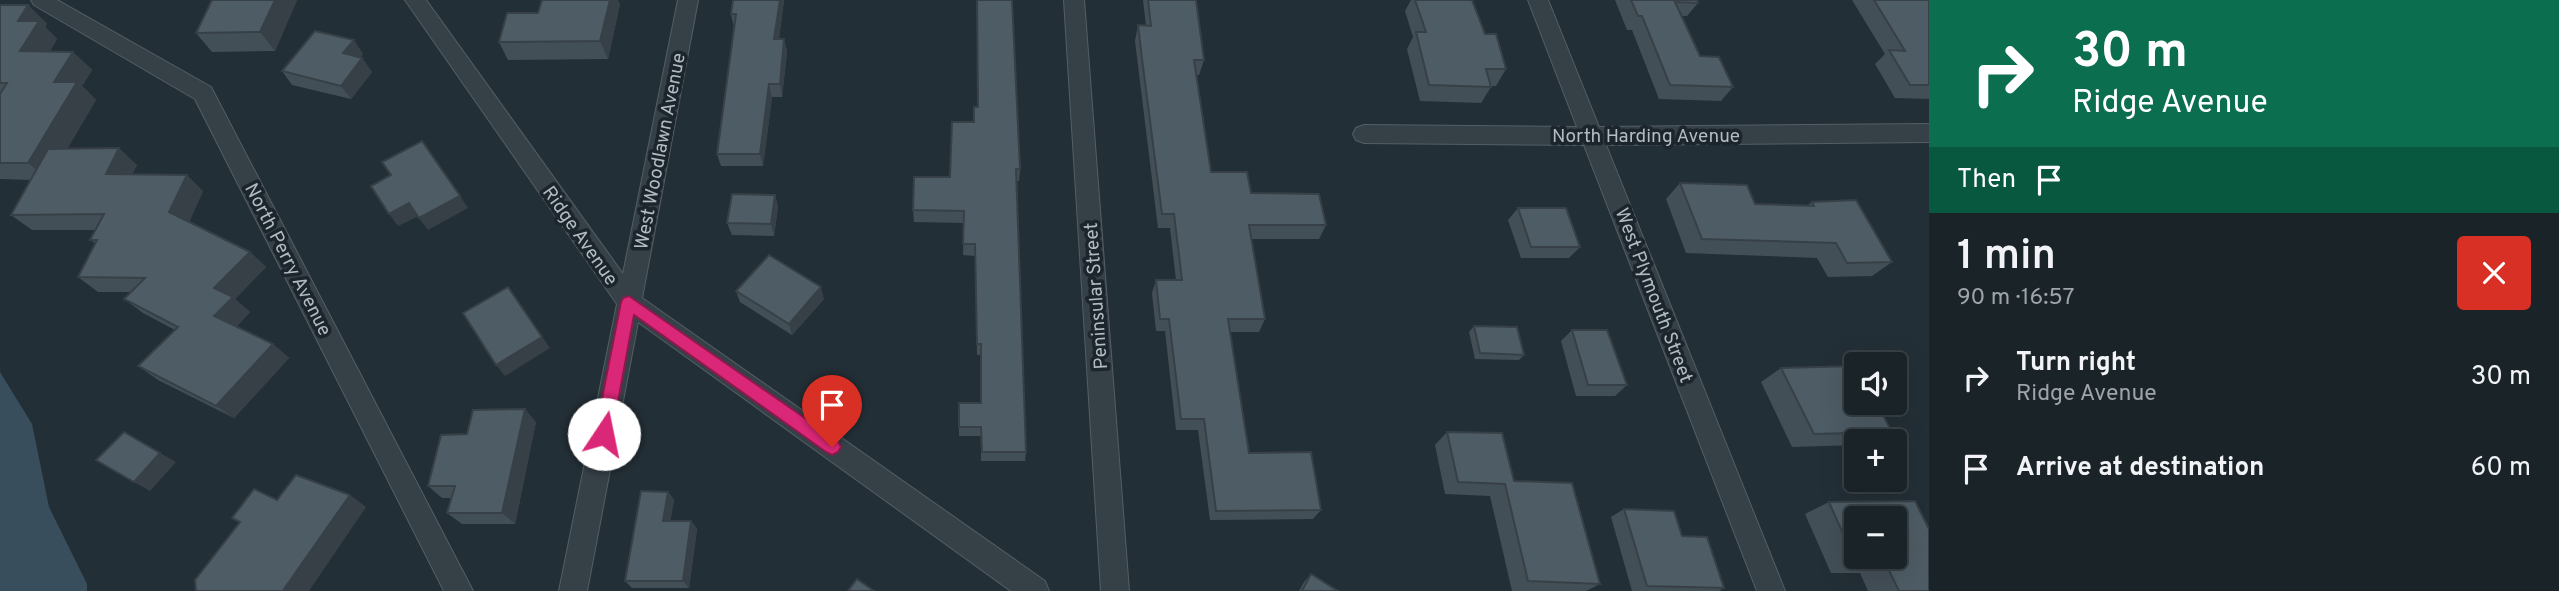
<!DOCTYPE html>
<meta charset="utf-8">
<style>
:root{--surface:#1a2328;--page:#272f34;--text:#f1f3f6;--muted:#9fa4a8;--line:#384045}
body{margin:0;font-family:Overpass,sans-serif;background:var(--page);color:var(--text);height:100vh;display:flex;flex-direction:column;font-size:26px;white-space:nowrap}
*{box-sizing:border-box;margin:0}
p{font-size:23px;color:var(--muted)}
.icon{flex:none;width:38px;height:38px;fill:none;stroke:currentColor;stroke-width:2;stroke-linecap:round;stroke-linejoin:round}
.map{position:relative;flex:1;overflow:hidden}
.panel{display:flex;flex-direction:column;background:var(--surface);width:630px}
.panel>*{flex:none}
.guide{background:#0b6e4f;color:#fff;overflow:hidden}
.controls{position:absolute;left:1844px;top:352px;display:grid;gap:14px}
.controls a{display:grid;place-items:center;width:63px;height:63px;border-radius:7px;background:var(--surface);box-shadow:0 7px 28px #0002,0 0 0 2px var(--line);font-size:35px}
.pin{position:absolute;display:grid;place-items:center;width:60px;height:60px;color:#fff;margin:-72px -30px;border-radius:50% 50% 50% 0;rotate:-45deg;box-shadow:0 0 7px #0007}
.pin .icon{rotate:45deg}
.me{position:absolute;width:77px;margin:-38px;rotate:11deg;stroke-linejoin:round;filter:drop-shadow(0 0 5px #0008)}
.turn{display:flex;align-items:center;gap:24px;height:147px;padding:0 28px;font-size:32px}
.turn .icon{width:91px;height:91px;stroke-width:2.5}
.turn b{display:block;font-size:49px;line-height:60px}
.then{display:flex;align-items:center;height:66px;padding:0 28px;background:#0003;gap:14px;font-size:26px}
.round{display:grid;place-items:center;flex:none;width:74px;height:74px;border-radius:7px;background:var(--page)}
.head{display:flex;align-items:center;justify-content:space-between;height:119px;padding:0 28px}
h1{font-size:42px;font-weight:600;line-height:52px}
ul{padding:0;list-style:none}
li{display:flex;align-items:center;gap:21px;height:91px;padding:0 28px}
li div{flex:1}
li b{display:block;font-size:26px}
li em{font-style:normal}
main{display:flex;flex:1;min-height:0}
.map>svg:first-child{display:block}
.water{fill:#384e5c}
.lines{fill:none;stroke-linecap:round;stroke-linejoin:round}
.street-casing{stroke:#545e65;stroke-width:2}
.street{fill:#364047;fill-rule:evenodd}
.wall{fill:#434f57}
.shaded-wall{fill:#374047}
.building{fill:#4e5c65;stroke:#374047;stroke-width:2;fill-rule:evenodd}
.route{fill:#db2777;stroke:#8e194d;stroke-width:2}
.labels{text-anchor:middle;stroke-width:7;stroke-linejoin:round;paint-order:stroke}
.street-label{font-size:19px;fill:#b1bbc3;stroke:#1c252c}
</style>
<main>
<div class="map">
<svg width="1929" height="591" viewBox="0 0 1929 591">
<rect width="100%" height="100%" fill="#232f36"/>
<polygon class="water" points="0,372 32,424 49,507 87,584 87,591 0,591"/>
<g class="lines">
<defs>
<g id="street">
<polygon points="31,0 57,0 211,87 473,591 444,591 195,99 34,5"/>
<polygon points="405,0 426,0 623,274 678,0 698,0 642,298 1045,581 1049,591 1011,591 638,322 587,591 559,591 617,304"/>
<polygon points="1064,0 1084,0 1129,591 1101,591"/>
<polygon points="1528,0 1548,0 1599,127 1929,124 1929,142 1606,145 1785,591 1757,591 1584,145 1364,143 1356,140 1353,134 1356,128 1364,125 1577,127"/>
</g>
</defs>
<use href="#street" class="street-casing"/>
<use href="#street" class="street"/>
</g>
<g class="wall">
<polygon points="297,0 275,51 212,52 196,33"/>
<polygon points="733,0 784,0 779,39 784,39 787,52 782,97 772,97 763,166 721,166 717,154 734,28 731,14"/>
<polygon points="1143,0 1196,0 1204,60 1199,75 1196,75 1211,172 1251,193 1326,225 1319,239 1251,239 1265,319 1259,332 1230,332 1249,453 1321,510 1313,519 1210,520 1198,430 1176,430 1165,331 1156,331 1152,293 1156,280 1176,280 1170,228 1158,228 1135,41 1138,25 1146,26"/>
<polygon points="1411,0 1472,0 1485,34 1506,69 1496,86 1490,86 1491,87 1481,103 1420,101 1407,49 1413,37 1405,11"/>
<polygon points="1615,0 1697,0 1698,3 1687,16 1682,16 1700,56 1733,87 1721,101 1659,99 1632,30 1627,30"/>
<polygon points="1852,0 1929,0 1929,99 1895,98 1875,64 1885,54"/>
<polygon points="620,4 608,59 508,60 499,42 538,13"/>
<polygon points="0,5 28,5 47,24 45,27 57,39 50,51 73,52 92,70 82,86 96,100 67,149 137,165 132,174 203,191 189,222 250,252 266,267 235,299 250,312 236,327 273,344 289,358 234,418 158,380 138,366 175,330 143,313 124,299 131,292 98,292 78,277 95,243 90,240 96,230 32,230 11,215 31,180 0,179"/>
<polygon points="363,54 360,58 362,58 372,72 351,99 292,85 282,71"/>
<polygon points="1020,169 1019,181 1017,181 1026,452 1025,461 981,461 981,436 959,436 959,403 981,403 980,355 977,355 975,256 963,255 964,223 914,222 913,210 950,177"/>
<polygon points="1680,183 1755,204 1808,205 1812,202 1892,262 1872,276 1828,277 1817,258 1686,253 1666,199"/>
<polygon points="775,195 778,207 774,236 732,235 727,223"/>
<polygon points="1518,208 1580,247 1569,258 1521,258 1508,220"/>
<polygon points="736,291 824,299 792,335 740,302"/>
<polygon points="1474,326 1524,355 1519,360 1475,359 1469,332"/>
<polygon points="1572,330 1627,385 1615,396 1576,396 1561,341"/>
<polygon points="1781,368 1892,432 1874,441 1857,441 1857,445 1792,447 1761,382"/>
<polygon points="536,422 515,524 462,524 447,513 451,498 442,498 428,486 467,434"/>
<polygon points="1447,432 1514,481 1600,584 1586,591 1512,591 1490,496 1445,494 1435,445"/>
<polygon points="668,492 674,500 670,521 691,521 697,529 689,588 632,588 625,581"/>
<polygon points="1829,502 1929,591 1868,591 1860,573 1831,573 1805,514"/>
<polygon points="1624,509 1682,536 1724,588 1719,591 1632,591 1611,517"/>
<polygon points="1311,574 1338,591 1299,591 1304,582"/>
</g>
<g class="shaded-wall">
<polygon points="275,0 297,0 275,51 260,32"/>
<polygon points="610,0 618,0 620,4 608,59 600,41"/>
<polygon points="780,0 784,0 777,53 774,39"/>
<polygon points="28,5 47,24 45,27 57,39 39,69 20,51 18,21"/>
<polygon points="784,39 787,52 782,97 780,84"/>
<polygon points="354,40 363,54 353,67 343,53"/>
<polygon points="73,52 92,70 82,86 96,100 49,180 28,163 54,82"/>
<polygon points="362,58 372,72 351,99 341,86"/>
<polygon points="769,84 772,97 763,166 760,154"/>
<polygon points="119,148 137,165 124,190 106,174"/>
<polygon points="187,175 203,191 186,228 169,212"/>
<polygon points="775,195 778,207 774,236 771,224"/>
<polygon points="460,196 468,208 428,230 419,218"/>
<polygon points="409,203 419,216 398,226 389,214"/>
<polygon points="250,252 266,267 235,299 250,312 232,330 214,316 214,288"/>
<polygon points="508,287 550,348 505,376 496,365"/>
<polygon points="821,287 824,299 792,335 789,324"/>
<polygon points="273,344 289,358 234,418 216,406"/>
<polygon points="525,409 536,422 515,524 502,513"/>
<polygon points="160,453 176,462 150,491 134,482"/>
<polygon points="668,492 674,500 669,529 663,521"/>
<polygon points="350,495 366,507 309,591 288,591 284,589"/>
<polygon points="691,521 697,529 689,588 683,581"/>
</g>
<g class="building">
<polygon points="212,0 275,0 260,32 196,33"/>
<polygon points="542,0 610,0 600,41 499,42 507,13 538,13"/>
<polygon points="733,0 780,0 774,39 784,39 780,84 769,84 760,154 717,154 736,14 731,14"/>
<polygon points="977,0 1012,0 1020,169 1016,169 1026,452 982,452 981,427 959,427 959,403 981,403 981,344 977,344 975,244 963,244 964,211 913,210 914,177 950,177 952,122 974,122 974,107 978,107"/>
<polygon points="1148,0 1196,0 1204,60 1194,60 1211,172 1247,172 1251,193 1319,194 1326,225 1249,225 1265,319 1228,319 1249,453 1311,452 1321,510 1216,511 1204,419 1181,419 1169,319 1160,319 1156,280 1182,280 1174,214 1162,214 1142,59 1138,25 1151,26"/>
<polygon points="1415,0 1472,0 1485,34 1496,34 1506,69 1486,69 1491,87 1429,85 1416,32 1426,32"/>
<polygon points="1631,0 1697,0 1698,3 1675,2 1700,56 1719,57 1733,87 1670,85 1642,16 1638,16"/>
<polygon points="1874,0 1929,0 1929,85 1910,85 1889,50 1905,51"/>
<polygon points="0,5 28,5 18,21 39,21 20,51 73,52 54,82 77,82 28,163 0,163 0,94 7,83 0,83"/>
<polygon points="315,31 354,40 343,53 362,58 341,86 282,71"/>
<polygon points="422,141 460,196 419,218 409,203 389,214 371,186 391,175 382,162"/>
<polygon points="119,148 106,174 187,175 169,212 250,252 214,288 233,297 214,316 273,344 216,406 138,366 178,327 124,299 145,278 78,277 97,240 90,240 104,214 11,215 48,149"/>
<polygon points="1680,183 1747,185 1755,204 1814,206 1812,202 1856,200 1892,262 1847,263 1836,243 1702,239"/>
<polygon points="732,194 775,195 771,224 727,223"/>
<polygon points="1518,208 1566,208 1580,247 1531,247"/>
<polygon points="769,255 821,287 789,324 736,291"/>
<polygon points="508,287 542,337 496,365 463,313"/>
<polygon points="1474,326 1517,327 1524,355 1480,353"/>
<polygon points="1572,330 1607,330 1627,385 1588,385"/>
<polygon points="1857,366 1857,402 1876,402 1892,432 1814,434 1781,368"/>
<polygon points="525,409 502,513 447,513 455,486 428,486 441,435 467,434 473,410"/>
<polygon points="124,432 160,453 134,482 96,460"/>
<polygon points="1447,432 1502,433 1514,481 1572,483 1600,584 1528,581 1505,484 1458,482"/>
<polygon points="296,475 350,495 284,589 288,591 196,591 195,580 240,522 232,518 254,489 277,500"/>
<polygon points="641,491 668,492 663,521 691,521 683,581 625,581"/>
<path d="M1915,501l14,28v62h-30l-14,-29 -29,1 -27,-61zM1857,518h38v38h-38z"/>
<polygon points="1624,509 1674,511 1682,536 1707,537 1724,588 1647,586"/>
<polygon points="1311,574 1338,591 1302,591"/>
<polygon points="857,579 874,591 848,591"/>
</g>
<polygon class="route" points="629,296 838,441 841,447 838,452 832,455 826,452 634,315 612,434 610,439 604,442 598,439 595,434 621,302 623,298"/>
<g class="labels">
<g class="street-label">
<text x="1646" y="142">North Harding Avenue</text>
<text transform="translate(659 151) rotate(-79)" y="7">West Woodlawn Avenue</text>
<text transform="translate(581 235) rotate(55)" y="7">Ridge Avenue</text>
<text transform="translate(289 259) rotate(63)" y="7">North Perry Avenue</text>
<text transform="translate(1655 295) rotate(69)" y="7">West Plymouth Street</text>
<text transform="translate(1095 296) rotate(-94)" y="7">Peninsular Street</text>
</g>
</g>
</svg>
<div class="controls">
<a><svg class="icon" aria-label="sound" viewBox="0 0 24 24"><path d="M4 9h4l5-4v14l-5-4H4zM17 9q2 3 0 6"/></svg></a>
<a>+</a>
<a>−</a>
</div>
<div class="pin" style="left:832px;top:447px;background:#d93025"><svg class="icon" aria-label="arrive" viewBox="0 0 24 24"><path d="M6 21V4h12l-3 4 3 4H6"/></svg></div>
<svg class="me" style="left:604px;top:434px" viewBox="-20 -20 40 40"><circle r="19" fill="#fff"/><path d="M0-13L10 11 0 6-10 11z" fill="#db2777"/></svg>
</div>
<section class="panel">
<div class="guide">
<div class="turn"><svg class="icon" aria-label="right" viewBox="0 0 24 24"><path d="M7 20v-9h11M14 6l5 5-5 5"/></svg><div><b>30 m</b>Ridge Avenue</div></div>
<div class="then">Then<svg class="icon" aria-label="arrive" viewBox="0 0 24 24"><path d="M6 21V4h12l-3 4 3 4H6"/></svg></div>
</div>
<div class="head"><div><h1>1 min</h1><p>90 m · 16:57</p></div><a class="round" style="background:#d93025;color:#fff"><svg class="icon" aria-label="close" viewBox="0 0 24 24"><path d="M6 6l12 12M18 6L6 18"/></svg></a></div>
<ul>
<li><svg class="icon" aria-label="right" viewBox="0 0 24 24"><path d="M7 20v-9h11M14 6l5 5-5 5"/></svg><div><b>Turn right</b><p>Ridge Avenue</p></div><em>30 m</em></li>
<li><svg class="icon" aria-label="arrive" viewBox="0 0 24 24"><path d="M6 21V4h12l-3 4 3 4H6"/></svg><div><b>Arrive at destination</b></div><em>60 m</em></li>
</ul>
</section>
</main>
